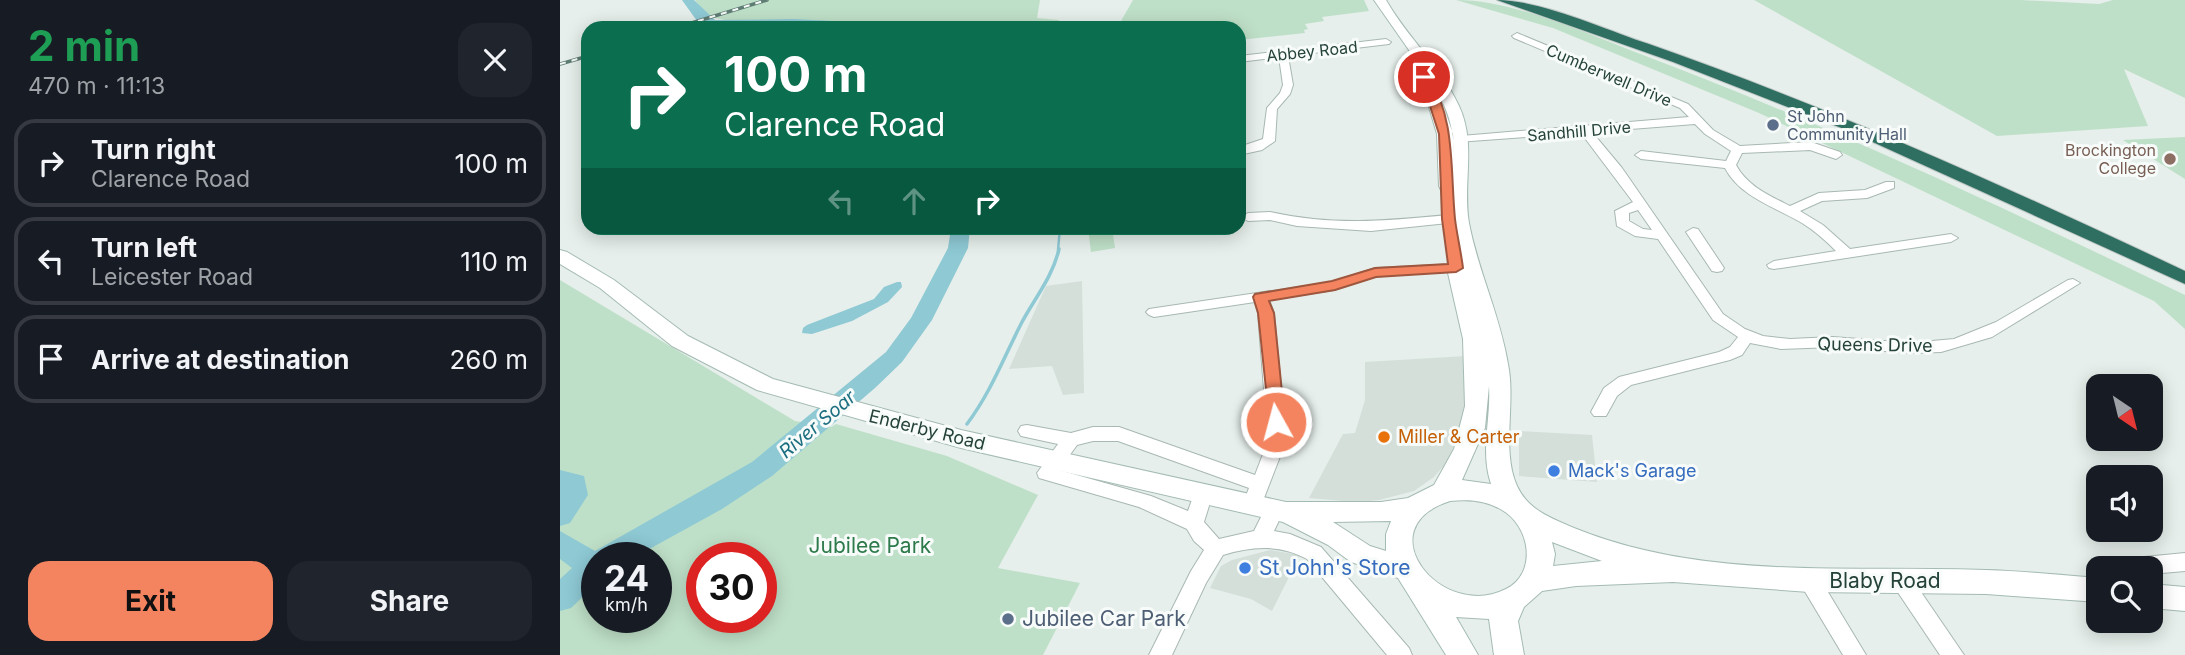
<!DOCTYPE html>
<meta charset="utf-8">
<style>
:root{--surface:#171b24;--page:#20242c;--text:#f1f3f6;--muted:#9ea1a6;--line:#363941;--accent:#f4845f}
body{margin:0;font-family:Inter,sans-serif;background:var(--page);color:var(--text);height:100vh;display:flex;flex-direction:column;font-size:26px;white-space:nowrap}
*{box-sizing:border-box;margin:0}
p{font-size:23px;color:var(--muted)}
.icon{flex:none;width:38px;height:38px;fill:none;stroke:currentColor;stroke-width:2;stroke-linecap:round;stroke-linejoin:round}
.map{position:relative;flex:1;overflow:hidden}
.side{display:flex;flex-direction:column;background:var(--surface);width:560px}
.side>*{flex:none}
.hud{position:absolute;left:21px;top:21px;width:665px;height:214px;border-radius:21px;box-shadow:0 4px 18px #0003;background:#0b6e4f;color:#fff;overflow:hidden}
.needle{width:46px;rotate:145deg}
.buttons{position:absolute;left:1526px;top:374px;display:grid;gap:14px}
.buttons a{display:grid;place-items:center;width:77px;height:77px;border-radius:14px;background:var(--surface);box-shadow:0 4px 18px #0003;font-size:35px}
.speed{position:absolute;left:21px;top:542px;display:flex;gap:14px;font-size:35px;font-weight:700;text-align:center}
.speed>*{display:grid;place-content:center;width:91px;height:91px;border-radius:50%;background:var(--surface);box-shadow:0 4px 18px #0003;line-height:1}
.speed small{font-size:18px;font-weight:400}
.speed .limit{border:10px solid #d22;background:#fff;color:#111}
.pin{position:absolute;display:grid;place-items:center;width:60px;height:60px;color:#fff;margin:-30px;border:4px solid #fff;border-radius:50%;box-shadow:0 2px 7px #0007}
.me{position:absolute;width:77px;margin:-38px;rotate:353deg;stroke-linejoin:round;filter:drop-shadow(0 0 5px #0008)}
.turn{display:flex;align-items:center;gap:24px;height:147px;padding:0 28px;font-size:32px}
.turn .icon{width:91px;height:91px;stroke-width:2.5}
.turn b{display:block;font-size:49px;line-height:60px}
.lanes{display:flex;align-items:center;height:66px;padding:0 28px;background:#0003;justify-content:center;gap:35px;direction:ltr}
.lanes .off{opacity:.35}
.round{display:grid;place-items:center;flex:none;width:74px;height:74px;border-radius:21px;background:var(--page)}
.overview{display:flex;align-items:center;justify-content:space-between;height:119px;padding:0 28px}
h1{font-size:42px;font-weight:700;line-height:52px;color:#1e9e55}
.primary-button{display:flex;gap:14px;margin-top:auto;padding:14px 28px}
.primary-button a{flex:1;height:80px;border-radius:21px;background:var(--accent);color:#111;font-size:28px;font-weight:700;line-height:80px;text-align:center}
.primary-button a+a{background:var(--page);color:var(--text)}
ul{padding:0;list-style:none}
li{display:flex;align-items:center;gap:21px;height:88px;margin:0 14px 10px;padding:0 14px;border:4px solid var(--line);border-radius:21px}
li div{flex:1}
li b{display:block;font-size:26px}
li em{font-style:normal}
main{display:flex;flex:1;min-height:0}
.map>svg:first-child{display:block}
.built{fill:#d4dfda}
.green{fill:#bfe0c8;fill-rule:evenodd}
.water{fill:#8ec9d4}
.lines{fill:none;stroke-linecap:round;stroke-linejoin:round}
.stream-far1{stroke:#8ec9d4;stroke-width:2.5}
.stream{stroke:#8ec9d4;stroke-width:3.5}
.river{fill:#8ec9d4;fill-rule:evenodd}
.street-casing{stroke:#a8b8b2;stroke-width:2}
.secondary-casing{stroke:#a4bbb3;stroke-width:2}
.highway-casing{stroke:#c2cac8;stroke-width:2}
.street{fill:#fff;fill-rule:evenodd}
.secondary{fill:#fff;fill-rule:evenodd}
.highway{fill:#2f6f62;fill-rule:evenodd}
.rail-casing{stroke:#5f7d75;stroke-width:3.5}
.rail{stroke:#f7fbf9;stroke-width:2;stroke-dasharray:6;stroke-linecap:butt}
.route{fill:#f4845f;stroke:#9f563e;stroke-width:2}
.service-dot{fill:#5c6f8a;stroke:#f7fbf9;stroke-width:2.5}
.education-dot{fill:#8d6e63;stroke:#f7fbf9;stroke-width:2.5}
.food-dot{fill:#e8710a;stroke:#f7fbf9;stroke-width:2.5}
.shop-dot{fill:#3f7fe0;stroke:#f7fbf9;stroke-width:2.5}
.labels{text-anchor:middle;stroke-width:6;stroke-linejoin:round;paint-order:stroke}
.far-street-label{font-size:16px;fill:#24423a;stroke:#f7fbf9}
.far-service-label{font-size:16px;fill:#4e5e75;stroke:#f7fbf9;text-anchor:start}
.far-education-label{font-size:16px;fill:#785e54;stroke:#f7fbf9;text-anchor:end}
.street-label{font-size:18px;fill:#24423a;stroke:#f7fbf9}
.food-label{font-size:18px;fill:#c56008;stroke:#f7fbf9;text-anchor:start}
.shop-label{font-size:18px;fill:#366cbe;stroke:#f7fbf9;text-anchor:start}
.water-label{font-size:19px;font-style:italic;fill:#1c6f80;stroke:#f7fbf9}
.near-park-label{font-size:21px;fill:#2d7a4b;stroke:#f7fbf9}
.near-shop-label{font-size:21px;fill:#366cbe;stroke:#f7fbf9;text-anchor:start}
.near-street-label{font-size:21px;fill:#24423a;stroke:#f7fbf9}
.near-service-label{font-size:21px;fill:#4e5e75;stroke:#f7fbf9;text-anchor:start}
</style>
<main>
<section class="side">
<div class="overview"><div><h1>2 min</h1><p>470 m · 11:13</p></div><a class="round"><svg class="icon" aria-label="close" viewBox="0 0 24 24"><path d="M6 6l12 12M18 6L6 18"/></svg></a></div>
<ul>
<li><svg class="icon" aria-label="right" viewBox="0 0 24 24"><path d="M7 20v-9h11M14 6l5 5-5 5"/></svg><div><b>Turn right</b><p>Clarence Road</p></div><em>100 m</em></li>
<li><svg class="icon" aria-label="left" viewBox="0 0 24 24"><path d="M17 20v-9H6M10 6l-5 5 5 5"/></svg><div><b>Turn left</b><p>Leicester Road</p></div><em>110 m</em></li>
<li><svg class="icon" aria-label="arrive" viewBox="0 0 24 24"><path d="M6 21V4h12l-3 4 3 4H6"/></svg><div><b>Arrive at destination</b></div><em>260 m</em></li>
</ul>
<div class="primary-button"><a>Exit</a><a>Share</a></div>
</section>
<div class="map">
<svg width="1625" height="655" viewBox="0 0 1625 655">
<rect width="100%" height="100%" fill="#e6efeb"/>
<g class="built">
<polygon points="522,281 524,393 503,395 492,366 449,369 486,286"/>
<polygon points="906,356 906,397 899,435 886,463 874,477 854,491 819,500 796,502 749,498 783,434 795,433 805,400 805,362"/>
<polygon points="959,431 1032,435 1037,482 959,476"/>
<polygon points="710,550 740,555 712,611 691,599 650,588 661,566 672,560"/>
</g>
<g class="green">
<polygon points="135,0 480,0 477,18 499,20 496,28 351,28 232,21 175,22 146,16"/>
<polygon points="573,0 804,0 809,11 762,17 764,21 745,24 748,29 744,30 745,33 679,40 679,28 557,28"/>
<path d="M896,0c60,0 131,34 187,55 185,70 364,154 542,240v34l-31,-28 -395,-188 -206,-85z"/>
<polygon points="1194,0 1461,0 1539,4 1553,0 1625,0 1625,98 1564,69 1588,126 1437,136"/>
<polygon points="1625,137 1625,179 1563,140"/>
<polygon points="528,228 552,228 555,248 531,252"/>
<path d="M0,280l235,141 36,6 5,-3 111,32 91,39 -40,73 82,15 -37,72h-483zM37,558h59v60h-59zM201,558v60h-59v-60z"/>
</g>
<polygon class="water" points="337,282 341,282 342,287 328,302 292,321 252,334 242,333 243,328 247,325 314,299 324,287"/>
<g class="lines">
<polyline class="stream-far1" points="498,250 500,228"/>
<path class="stream" d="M407,424c24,-32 37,-67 55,-102 13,-24 31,-46 37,-73"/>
<g class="river">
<polygon points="122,0 134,0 155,20 234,19 331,24 338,28 152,28 137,21"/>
<polygon points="391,228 410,228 408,248 372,320 342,362 315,388 212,476 162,509 73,558 37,558 37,583 11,608 0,611 0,579 12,568 0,559 0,531 35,551 192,462 326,352 351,318 388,248"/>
<polygon points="0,470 24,476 28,495 10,523 0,526"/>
</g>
<defs>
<g id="street">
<path d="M957,33l171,71 25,26 27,16 71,-4 29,10 2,3 -6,4 -26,-9 -68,3 -6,12c11,21 34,31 54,41l29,-13 46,-3 21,-8h8v6l-27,10 -45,3 -22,10 23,14 27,24 101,-15 7,4 -7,4 -177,27 -5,-1 -2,-3 7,-4 62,-10c-10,-10 -21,-20 -34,-28 -27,-16 -62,-26 -77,-55l-84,-9 -6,-4 6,-4 85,10 5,-10 -26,-17 -10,-10 -103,8 30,36 101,146 22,15 18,7 27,3 43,-2 77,6 44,-4 42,-17 72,-42 5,-1 7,4 -88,54 -51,15 -31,1 -77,-6 -52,2 -31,-6 -8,12 -12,5 -99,25 -14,11 -11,20h-12l-3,-4 13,-24 15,-11 100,-25 11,-5 8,-10 -25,-17 -55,-81 -23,-3 -18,-10 -2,-15 18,-9 -52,-69 -124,9 -2,-2 6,-4 228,-19 -9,-9 -166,-70 -2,-2zM1078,210l14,20 -9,-1 -14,-8v-8z"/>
<polygon points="826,39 831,42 829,44 728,56 733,85 730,94 717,109 715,141 702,150 679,155 679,147 703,139 707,108 720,93 723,85 719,57 679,62 679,56"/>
<path d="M710,212c63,14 115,9 178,3l7,4 -7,4 -77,8 -74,-5 -27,-6 -22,1 -7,-4 7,-4z"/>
<polygon points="1133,228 1138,229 1164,268 1162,271 1157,272 1152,271 1126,232"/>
<path d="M896,264l7,4 -2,3 -84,5 -43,14 -65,10 5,13 12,128 -27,70 -7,3 -7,-3 -3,-5 7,-18 -131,-47h-25l-16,4 -18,25 92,26 37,15 7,-20 7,-3 7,3 3,5 -8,26 15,17 35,-8 13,-26 7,-3 7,3 3,5 -10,21 16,3 31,13 88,101 3,7h-25l-80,-96c-27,-15 -55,-13 -84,-4l-17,28 -34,72h-23l42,-84 13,-21 -10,-9 -7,-12 -48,-22 -100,-29 -2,-5 21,-29 -37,-8 -3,-5 3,-5 6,-1 44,8 22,-6h26l136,48 13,-34 -10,-128 -3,-11 -101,15 -5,-2 -3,-3 3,-3 183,-27 43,-14z"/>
<polygon points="1625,553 1625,571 1591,574 1591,569 1543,569 1546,563 1553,560"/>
<polygon points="1249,571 1257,574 1306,655 1283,655 1238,580 1241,574"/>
<polygon points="1342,573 1350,576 1404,655 1380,655 1331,582 1334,576"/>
</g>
<g id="secondary">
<path d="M814,0h12c21,37 55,67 73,106 18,39 3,77 10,117 9,48 31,92 39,141 8,39 -7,86 9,122 11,24 34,32 57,42 130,53 274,37 412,42 37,1 75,5 112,8v24l-112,-8 -177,-2 -136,-10 -97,4 -34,5 -18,16 -6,14 6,34h-30l-5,-36 -33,-2 22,38h-32l-48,-77 -47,-16 -23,-17 -45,-23 -322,-74 -204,-58 -85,-44 -72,-58 -40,-24v-14l7,2 47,28 74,56 85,43 188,51 325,72h95l27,-4 26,-13 20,-36 11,-43 -2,-67 -15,-66 3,-4 10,-1 -10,-47v-31h-10l-2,-4 -2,-52 -14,-47 9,-4zM881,99c9,17 13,35 13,55l-1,-20zM929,386c2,34 -9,65 2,98l-29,-4 23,-52zM890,501c18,-2 36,-1 52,9 28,16 36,63 4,79 -64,33 -141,-61 -56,-88zM831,521l-5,13v17l-16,-5 -37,-24zM992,542l50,19 -49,5 2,-12z"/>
<polygon points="1591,584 1625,587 1625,611 1591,608"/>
</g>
<path id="highway" d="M937,0c44,0 109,30 152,44 183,64 360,144 536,227v13l-341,-155 -171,-67z"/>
</defs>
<use href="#street" class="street-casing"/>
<use href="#secondary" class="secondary-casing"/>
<use href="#highway" class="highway-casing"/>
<use href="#street" class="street"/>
<use href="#secondary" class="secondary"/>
<use href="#highway" class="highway"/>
<defs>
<g id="rail">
<polyline points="115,28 207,0"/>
<polyline points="0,64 28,56"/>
</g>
</defs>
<use href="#rail" class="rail-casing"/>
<use href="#rail" class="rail"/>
</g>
<path class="route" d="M860,75h8c28,45 22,93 27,144 2,16 6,33 8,49l-7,4 -80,5 -41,13 -66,11 5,12 11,109 -2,5h-13l-12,-114 -5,-16 2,-3 77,-13 43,-13 73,-4 -6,-45 -3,-85z"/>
<g class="service-dot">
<circle cx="1213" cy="125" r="7"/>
<circle cx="448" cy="619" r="7"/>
</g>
<circle class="education-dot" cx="1610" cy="159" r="7"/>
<circle class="food-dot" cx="824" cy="437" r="7"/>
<g class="shop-dot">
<circle cx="994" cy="471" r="7"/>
<circle cx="685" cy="568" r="7"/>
</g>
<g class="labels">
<g class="far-street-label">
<text transform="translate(752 51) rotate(-6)" y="6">Abbey Road</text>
<text transform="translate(1049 75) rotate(23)" y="6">Cumberwell Drive</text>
<text transform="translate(1019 131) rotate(-5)" y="6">Sandhill Drive</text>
</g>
<g class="far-service-label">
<text x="1227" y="122">St John<tspan x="1227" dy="18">Community Hall</tspan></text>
</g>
<g class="far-education-label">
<text x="1596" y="156">Brockington<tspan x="1596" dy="18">College</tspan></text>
</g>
<g class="street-label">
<text transform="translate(1315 345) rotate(1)" y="6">Queens Drive</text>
<text transform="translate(367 430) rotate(14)" y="6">Enderby Road</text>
</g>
<g class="food-label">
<text x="838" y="443">Miller &amp; Carter</text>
</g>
<g class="shop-label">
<text x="1008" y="477">Mack's Garage</text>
</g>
<g class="water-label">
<text transform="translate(257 424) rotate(-40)" y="7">River Soar</text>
</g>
<g class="near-park-label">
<text x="310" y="553">Jubilee Park</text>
</g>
<g class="near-shop-label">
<text x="699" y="575">St John's Store</text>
</g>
<g class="near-street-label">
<text x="1325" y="588">Blaby Road</text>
</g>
<g class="near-service-label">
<text x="462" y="626">Jubilee Car Park</text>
</g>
</g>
</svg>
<div class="buttons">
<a><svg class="needle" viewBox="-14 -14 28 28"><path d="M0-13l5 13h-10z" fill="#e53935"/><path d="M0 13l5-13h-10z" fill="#9ea1a6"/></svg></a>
<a><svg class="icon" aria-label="sound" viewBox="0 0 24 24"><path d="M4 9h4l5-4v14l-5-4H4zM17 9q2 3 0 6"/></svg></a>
<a><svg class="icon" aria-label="search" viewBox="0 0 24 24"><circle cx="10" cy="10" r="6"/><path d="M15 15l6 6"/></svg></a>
</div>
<div class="speed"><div>24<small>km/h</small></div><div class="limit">30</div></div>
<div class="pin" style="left:864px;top:77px;background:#d93025"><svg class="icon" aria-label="arrive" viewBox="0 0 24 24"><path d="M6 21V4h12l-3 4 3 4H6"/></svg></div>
<svg class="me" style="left:716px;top:422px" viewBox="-20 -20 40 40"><circle r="17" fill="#f4845f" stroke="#fff" stroke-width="3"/><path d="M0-11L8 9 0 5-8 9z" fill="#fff"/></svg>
<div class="hud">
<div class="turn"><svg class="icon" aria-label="right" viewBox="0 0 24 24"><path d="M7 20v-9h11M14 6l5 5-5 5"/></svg><div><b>100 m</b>Clarence Road</div></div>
<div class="lanes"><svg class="icon off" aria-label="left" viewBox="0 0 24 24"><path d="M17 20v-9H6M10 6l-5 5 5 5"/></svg><svg class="icon off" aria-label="ahead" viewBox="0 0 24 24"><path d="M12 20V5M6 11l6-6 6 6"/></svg><svg class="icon" aria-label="right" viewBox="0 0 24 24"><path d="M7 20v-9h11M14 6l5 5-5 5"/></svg></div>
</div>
</div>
</main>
